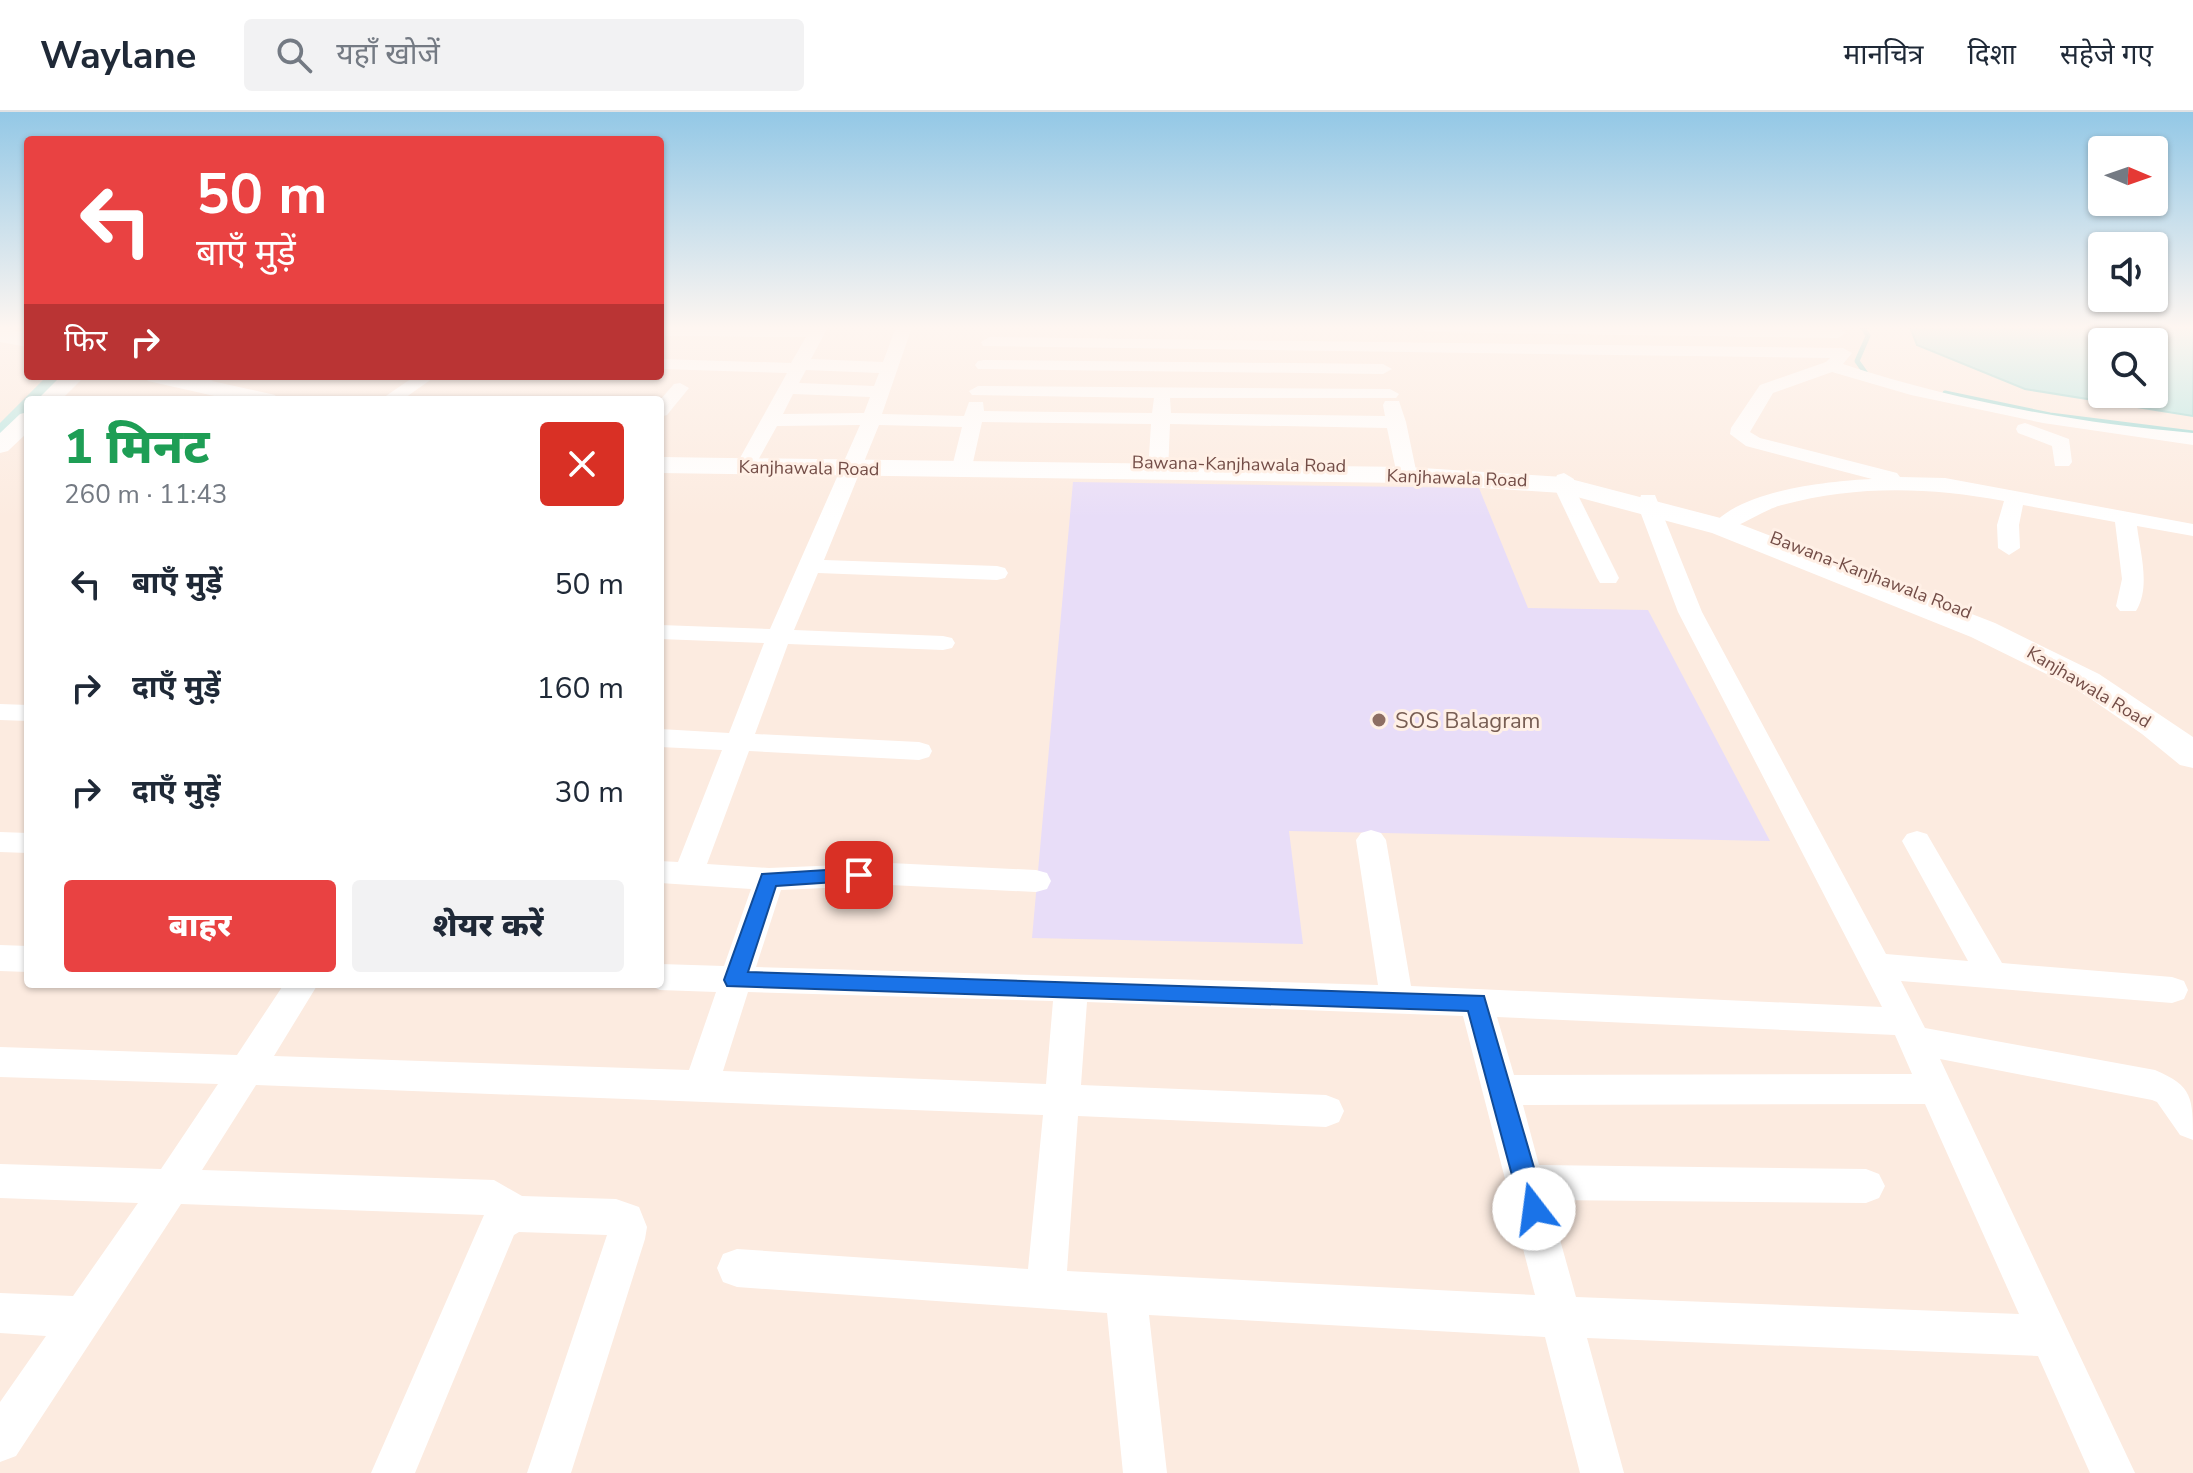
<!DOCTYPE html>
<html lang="hi">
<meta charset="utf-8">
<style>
:root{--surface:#fff;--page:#f2f2f3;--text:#1f2937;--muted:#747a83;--line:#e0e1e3;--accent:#e94242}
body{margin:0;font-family:"Nunito Sans","Noto Sans Devanagari",sans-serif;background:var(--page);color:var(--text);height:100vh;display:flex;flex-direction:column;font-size:30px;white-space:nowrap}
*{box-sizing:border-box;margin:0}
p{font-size:26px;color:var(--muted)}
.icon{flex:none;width:44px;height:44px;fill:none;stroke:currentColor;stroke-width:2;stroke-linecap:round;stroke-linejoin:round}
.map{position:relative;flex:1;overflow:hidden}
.sheet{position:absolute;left:24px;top:284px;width:640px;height:592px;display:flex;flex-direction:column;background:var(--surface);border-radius:8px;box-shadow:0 2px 6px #0004}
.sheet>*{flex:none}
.banner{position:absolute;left:24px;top:24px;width:640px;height:244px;border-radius:8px;box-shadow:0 2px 6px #0004;background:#e94242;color:#fff;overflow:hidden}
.needle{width:52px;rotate:92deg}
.buttons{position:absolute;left:2088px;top:24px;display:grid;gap:16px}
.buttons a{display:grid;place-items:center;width:80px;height:80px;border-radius:8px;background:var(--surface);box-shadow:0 2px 6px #0004;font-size:40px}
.pin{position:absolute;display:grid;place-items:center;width:68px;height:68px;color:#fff;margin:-34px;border-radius:16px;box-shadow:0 4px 12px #0006}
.me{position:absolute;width:88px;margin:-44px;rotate:345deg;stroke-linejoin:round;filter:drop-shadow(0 0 6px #0008)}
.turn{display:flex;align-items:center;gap:28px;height:168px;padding:0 40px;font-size:36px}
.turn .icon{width:104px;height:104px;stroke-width:2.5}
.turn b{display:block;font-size:56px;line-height:68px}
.then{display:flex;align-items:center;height:76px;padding:0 40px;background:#0003;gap:16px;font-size:30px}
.round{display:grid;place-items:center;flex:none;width:84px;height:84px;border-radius:8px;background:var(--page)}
.overview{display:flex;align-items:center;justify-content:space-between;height:136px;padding:0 40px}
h1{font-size:48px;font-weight:800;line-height:60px;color:#1e9e55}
.button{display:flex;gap:16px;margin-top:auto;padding:16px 40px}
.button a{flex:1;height:92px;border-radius:8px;background:var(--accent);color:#fff;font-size:32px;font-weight:800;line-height:92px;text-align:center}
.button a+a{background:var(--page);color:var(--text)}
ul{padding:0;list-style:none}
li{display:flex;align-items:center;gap:24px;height:104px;padding:0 40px}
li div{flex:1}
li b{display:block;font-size:30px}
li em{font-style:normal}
header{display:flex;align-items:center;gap:48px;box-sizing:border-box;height:112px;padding:0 40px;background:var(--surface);border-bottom:2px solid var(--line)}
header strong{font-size:38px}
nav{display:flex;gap:44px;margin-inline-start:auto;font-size:28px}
.search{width:560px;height:72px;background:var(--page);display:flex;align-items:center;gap:20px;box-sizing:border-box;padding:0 28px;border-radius:8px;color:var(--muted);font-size:30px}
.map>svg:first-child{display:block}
.education{fill:#e8ddf8}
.water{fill:#b4e6e2;stroke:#9ad8d4;stroke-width:2;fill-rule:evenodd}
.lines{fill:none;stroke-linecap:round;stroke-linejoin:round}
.stream{stroke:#9ad8d4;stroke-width:5}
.canal{fill:#b4e6e2;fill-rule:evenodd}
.minor{fill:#fff;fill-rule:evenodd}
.tertiary{fill:#fff;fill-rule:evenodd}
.secondary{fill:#fff;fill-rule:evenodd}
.route{fill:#1a73e8;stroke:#114b97;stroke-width:2}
.education-dot{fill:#8d6e63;stroke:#fff0e6;stroke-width:3}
.labels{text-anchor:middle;stroke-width:6;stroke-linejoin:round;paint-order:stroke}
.far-street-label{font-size:18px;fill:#734d47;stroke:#fff0e6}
.education-label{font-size:22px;fill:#785e54;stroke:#fff0e6;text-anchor:start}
</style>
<header>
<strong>Waylane</strong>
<div class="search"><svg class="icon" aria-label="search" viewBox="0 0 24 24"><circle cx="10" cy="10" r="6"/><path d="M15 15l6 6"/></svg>यहाँ खोजें</div>
<nav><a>मानचित्र</a><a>दिशा</a><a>सहेजे गए</a></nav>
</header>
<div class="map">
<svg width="2193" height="1361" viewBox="0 0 2193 1361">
<rect width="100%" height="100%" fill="#fcebe0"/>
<polygon class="education" points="1073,370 1479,376 1528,496 1648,498 1770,729 1289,719 1303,832 1032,826"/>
<path class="water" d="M1910,215h283v89l-168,-27 -108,-44zM2102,230h52v52h-52z"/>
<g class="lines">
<g class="stream">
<polyline points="1863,215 1868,224 1857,249 1869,266"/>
<polyline points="1945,281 2050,303 2193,321"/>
</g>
<polygon class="canal" points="47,264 66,264 43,288 28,288 28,305 7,326 0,328 0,311"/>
<g class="minor">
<path d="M660,215h168l-17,32 72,3 13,-35h16l-30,87 82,2 5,-14h14l1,9 168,2 2,-15 -182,-3 -3,-4 9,-5 412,3 9,5 -3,4h-226l1,15 214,3 -2,-11 2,-4h14l7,21 11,53 -10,6 -10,-6 -10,-47 -217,-4 -2,48 -10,6 -10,-6 3,-48 -169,-2 -11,49 -10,6 -10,-6 11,-44 -83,-2 -55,135 173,6 8,2 3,5 -3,5 -8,2 -179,-7 -24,57 149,6 9,2 3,5 -3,5 -9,2 -155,-6 -33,90 164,8 10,3 3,6 -3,6 -10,3 -170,-9 -42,113 62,4 121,-5 146,7 11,3 4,8 -4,8 -11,3 -146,-7 -109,5 -25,77 622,18 -22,-145 5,-7 10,-3 10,3 5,7 25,146 471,21 -204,-395 -40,-106 3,-11h14l47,117 184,342 82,7 -66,-120 5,-7 10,-3 10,3 75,129 170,14 12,4 4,9 -4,9 -12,4 -271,-22 24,47 230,42c38,16 38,28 38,70l-13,-5 -23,-33 -5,-2 -212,-41 195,414h-45l-52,-117 -451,-18 37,135h-44l-35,-136 -396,-22 18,158h-44l-16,-160 -370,-26 -14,-5 -6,-14 6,-14 14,-5 291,20 15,-154 -787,-30 -54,85 292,10 28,16 94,3 23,8 8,20 -2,12 -74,234h-44l80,-238 -88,-3 -5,3 -99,238h-44l113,-258 -303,-11 -165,252 -16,6v-60l46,-66 -46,-3v-40l73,3 65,-93 -138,-5v-34l161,5 57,-85 -218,-7v-30l237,8 47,-71h34l-44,72 415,14 27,-78 -56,-2 -13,-6h13v-20l64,2 27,-77 -91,-6v-22l18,1 44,-112 -62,-3v-18l69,4 35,-90 -104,-4v-14l110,4 90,-204 -83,1 -25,45h-14l-3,-4 52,-94 -127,-4v-10l131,4 15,-26 -146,-1zM806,258l73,3 -5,13 -75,-3zM793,282l77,3 -6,16 -81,1zM748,880l305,9 -7,83 -323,-13zM1087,890l376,14 72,279 -468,-24 11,-155 248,11 13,-5 5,-11 -5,-11 -13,-5 -245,-10zM1497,905l398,18 17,39 -398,1zM1925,992l94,210 -443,-17 -27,-97 317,3 13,-5 6,-12 -6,-12 -13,-5 -327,-4 -16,-60z"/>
<polygon points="1419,215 1838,216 1846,221 1838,226 1427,220"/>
<path d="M989,225l854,11 9,5 -9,11c112,37 233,59 350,69v12l-150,-22 -132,-28 -79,-23 -59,21 -23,39 10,6 137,35 3,4 45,1 248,46v12l-56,-10c3,26 14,61 -1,85h-16l-4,-5 6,-27 -7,-57 -92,-17 -4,20 1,23 -11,7 -11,-7 -1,-23 7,-24c-76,-14 -147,-16 -222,4 -20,5 -54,30 -68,27l-3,-5c28,-37 118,-46 161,-48l-126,-33 -16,-12 1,-6 29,-43 66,-23 4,-4 -847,-12 -2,-4z"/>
<polygon points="984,248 1383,252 1392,257 1383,262 978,257 975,253 978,249"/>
<polygon points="198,264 221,264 205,272 199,271"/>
<polygon points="415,264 436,264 402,288 380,288"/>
<polygon points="680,271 689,276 667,303 660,305 660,288 674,272"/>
<polygon points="2025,311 2069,327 2072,350 2069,354 2055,354 2052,334 2018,321 2016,317 2018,313"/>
<polygon points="1564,361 1574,367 1573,373 1619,466 1616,471 1600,471 1597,466 1553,373 1557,363"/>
<polygon points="0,592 28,593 28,609 0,608"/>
<polygon points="0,720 28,721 28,741 0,740"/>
<polygon points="0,833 28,834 28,860 0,859"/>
</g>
<g class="tertiary">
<polygon points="61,264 85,264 61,288 37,288"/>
<polygon points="28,300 28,320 8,339 0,341 0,321 20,302"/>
</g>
<g class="secondary">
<polygon points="0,216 28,221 28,235 0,230"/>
<polygon points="144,264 189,264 275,283 278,288 232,288 148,269"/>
<polygon points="660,345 1407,355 1563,365 1732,409 1995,511 2099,562 2193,625 2193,656 2180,653 2142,622 2075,576 1971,525 1712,421 1562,381 1407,371 660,361"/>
</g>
</g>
<linearGradient id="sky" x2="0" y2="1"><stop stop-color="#93c8e6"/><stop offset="0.53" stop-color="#fef6f1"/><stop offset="1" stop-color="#fef6f1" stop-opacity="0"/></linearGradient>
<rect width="2193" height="406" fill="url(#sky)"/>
<polygon class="route" points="859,756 866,758 869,763 866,768 776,774 748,860 1484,884 1546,1097 1543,1105 1534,1109 1525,1105 1521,1097 1468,899 727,874 724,868 762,762"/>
<circle class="education-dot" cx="1379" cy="608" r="8"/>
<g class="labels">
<g class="far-street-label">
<text transform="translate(1239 352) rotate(1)" y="6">Bawana-Kanjhawala Road</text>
<text transform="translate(809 356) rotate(1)" y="6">Kanjhawala Road</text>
<text transform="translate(1457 366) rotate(2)" y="6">Kanjhawala Road</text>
<text transform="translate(1871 463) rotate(21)" y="6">Bawana-Kanjhawala Road</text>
<text transform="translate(2089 575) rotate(31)" y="6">Kanjhawala Road</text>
</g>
<g class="education-label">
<text x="1395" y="616">SOS Balagram</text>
</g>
</g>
</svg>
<div class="buttons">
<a><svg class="needle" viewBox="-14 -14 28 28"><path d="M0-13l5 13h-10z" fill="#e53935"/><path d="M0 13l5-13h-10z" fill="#747a83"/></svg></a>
<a><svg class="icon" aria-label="sound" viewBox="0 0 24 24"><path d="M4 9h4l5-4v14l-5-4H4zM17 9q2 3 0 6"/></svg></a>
<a><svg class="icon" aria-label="search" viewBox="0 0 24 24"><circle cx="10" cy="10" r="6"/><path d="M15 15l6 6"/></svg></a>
</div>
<div class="pin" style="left:859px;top:763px;background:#d93025"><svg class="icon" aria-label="arrive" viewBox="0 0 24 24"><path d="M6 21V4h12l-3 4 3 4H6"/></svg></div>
<svg class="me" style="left:1534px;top:1097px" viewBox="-20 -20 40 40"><circle r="19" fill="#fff"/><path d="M0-13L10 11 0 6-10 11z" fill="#1a73e8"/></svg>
<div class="banner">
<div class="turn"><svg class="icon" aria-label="left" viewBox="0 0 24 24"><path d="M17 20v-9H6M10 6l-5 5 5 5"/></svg><div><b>50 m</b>बाएँ मुड़ें</div></div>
<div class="then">फिर<svg class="icon" aria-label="right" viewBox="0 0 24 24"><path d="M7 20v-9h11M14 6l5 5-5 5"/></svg></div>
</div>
<section class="sheet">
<div class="overview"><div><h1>1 मिनट</h1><p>260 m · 11:43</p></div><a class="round" style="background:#d93025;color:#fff"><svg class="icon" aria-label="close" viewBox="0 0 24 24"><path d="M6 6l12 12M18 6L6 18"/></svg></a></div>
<ul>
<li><svg class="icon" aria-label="left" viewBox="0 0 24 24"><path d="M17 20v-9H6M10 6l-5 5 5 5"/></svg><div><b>बाएँ मुड़ें</b></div><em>50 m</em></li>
<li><svg class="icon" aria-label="right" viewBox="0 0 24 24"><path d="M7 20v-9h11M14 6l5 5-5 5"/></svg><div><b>दाएँ मुड़ें</b></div><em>160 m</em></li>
<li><svg class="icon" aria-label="right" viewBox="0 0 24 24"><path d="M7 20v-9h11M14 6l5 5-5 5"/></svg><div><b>दाएँ मुड़ें</b></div><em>30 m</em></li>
</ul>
<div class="button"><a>बाहर</a><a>शेयर करें</a></div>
</section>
</div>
